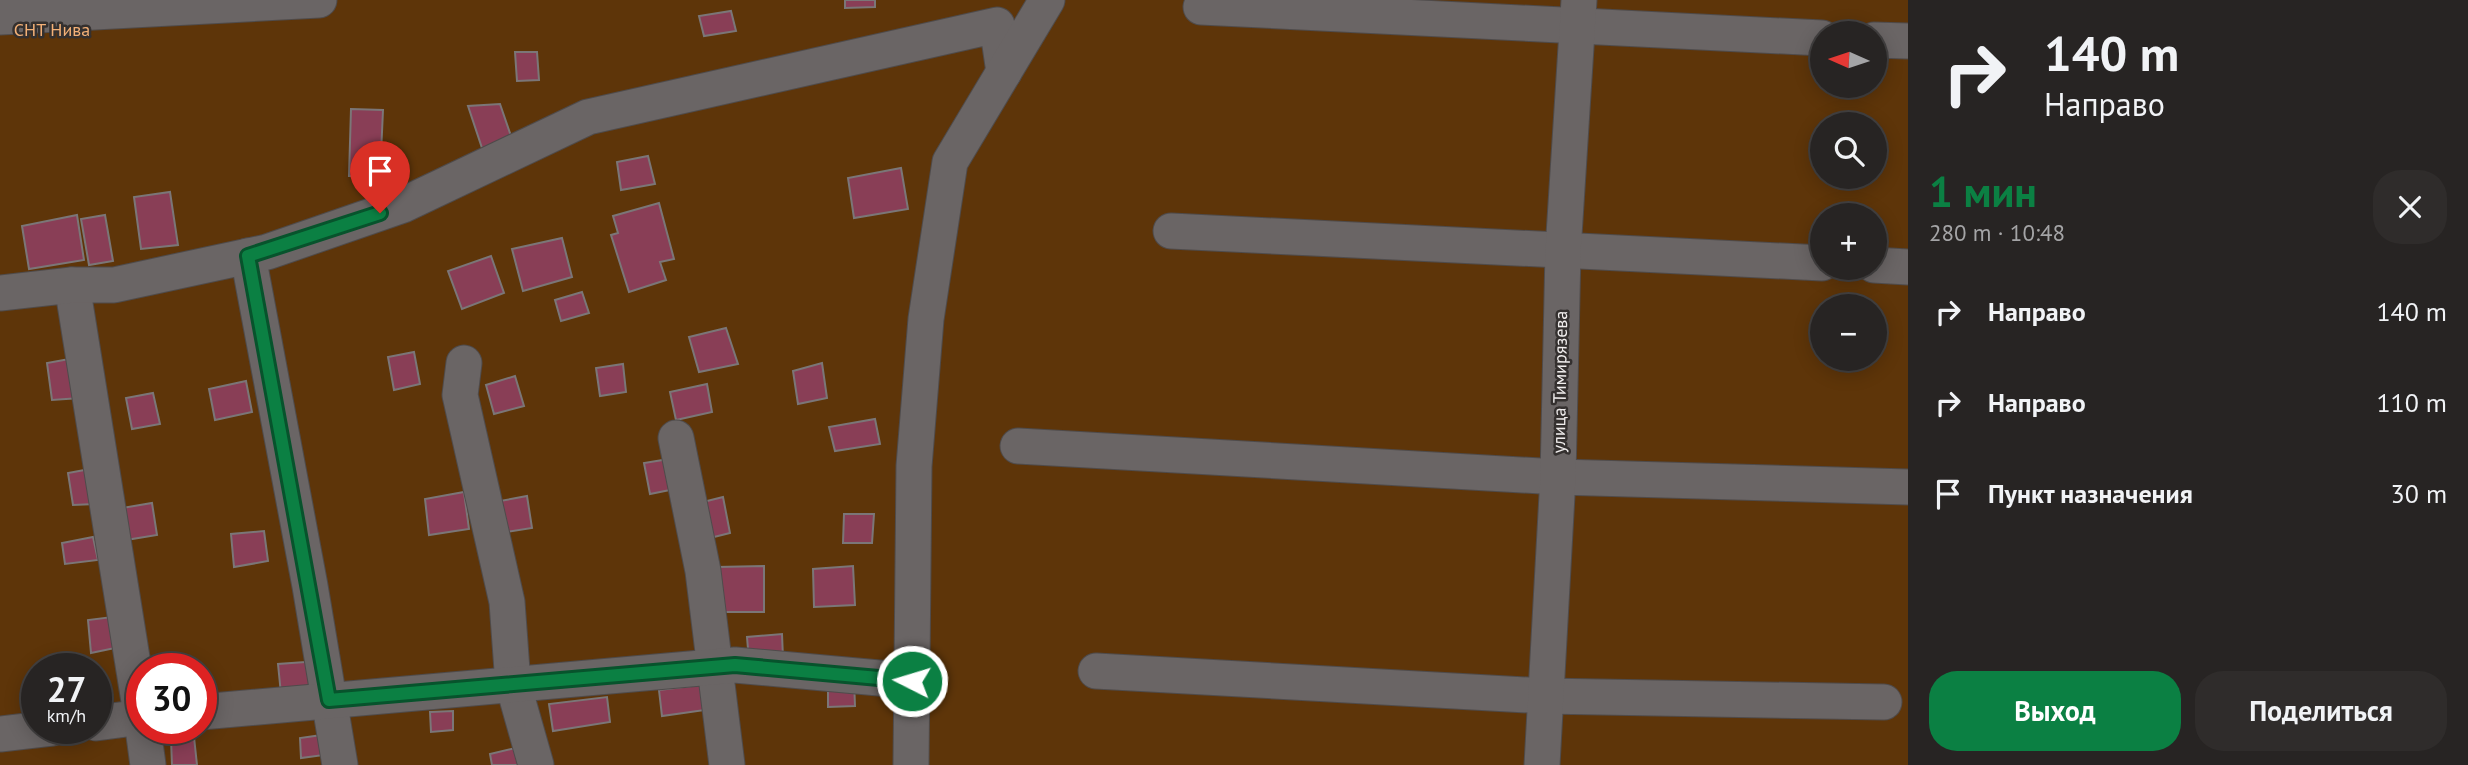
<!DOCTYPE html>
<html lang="ru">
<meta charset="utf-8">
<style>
:root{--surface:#272423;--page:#2f2c2b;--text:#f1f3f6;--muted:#a4a4a6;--line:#434141;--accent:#0b8043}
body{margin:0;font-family:"PT Sans",sans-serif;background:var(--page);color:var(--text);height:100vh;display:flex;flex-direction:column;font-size:26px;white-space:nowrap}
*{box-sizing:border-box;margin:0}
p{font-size:23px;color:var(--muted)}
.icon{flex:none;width:38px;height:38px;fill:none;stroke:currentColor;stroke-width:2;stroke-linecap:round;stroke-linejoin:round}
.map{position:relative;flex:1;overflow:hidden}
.drawer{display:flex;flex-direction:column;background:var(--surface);width:560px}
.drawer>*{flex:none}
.guide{background:#272423;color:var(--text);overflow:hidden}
.needle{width:46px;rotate:273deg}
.controls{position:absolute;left:1810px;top:21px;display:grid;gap:14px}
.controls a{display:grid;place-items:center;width:77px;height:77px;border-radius:50%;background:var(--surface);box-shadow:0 4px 18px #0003,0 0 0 2px var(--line);font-size:35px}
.speed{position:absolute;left:21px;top:653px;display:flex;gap:14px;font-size:35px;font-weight:700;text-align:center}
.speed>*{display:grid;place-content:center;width:91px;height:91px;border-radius:50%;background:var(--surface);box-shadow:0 4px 18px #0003,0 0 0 2px var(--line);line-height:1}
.speed small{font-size:18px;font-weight:400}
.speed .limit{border:10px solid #d22;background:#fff;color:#111}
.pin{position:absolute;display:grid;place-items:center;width:60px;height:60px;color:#fff;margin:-72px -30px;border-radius:50% 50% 50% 0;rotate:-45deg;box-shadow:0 0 7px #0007}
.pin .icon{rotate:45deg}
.me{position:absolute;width:77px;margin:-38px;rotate:275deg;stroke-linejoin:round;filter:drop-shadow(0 0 5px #0008)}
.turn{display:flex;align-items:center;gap:24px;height:147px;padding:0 21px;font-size:32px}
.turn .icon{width:91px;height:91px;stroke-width:2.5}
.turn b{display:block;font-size:49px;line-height:60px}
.round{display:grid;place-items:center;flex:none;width:74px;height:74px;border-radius:28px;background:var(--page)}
.headline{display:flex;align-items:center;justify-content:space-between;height:119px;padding:0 21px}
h1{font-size:42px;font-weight:600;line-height:52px;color:var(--accent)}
.action{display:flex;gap:14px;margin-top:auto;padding:14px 21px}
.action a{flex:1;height:80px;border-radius:28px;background:var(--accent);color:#fff;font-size:28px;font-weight:600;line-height:80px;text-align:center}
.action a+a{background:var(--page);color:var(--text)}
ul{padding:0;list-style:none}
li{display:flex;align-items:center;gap:21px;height:91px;padding:0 21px}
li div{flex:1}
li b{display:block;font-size:26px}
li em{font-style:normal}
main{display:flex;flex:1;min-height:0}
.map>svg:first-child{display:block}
.green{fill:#5e3509;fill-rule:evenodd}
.building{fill:#893e56;stroke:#7b7677;stroke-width:2}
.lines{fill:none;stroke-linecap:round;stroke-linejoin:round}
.minor-casing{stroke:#4f4b4b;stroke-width:37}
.minor{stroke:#6a6565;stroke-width:35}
.route-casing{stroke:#07532c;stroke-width:18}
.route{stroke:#0b8043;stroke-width:12}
.labels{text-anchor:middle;stroke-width:5;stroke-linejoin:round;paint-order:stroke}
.park-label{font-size:18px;fill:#f4b177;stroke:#34302f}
.street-label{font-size:18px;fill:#f0eded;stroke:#34302f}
</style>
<main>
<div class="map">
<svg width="1908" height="765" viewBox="0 0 1908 765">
<rect width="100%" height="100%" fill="#34302f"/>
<path class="green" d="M0,0h1908v765h-1908zM1822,33h52v53h-52zM1822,124h52v53h-52zM1822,215h52v53h-52zM1822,306h52v53h-52zM37,668h59v60h-59zM142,668h59v60h-59z"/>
<g class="building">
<polygon points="845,0 875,0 875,7 845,8"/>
<polygon points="731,11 736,31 704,36 699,16"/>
<polygon points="515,52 537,52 539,80 517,81"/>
<polygon points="500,104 511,136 483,151 468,106"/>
<polygon points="351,109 383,110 380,176 349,176"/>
<polygon points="648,156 655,184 621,190 617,162"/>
<polygon points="901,168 908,209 854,218 848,178"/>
<polygon points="170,192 178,245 141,249 134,197"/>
<polygon points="659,203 674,259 660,262 666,280 629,292 611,235 618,233 613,216"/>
<polygon points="77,215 84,260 29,269 22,226"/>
<polygon points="105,215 113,261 89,265 81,219"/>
<polygon points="562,238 572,277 523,291 512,249"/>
<polygon points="491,256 504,293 462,309 448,271"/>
<polygon points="582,292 589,313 561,321 555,300"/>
<polygon points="726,328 738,364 699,372 689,337"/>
<polygon points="414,352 420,384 394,390 388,357"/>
<polygon points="75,358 80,398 52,400 47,363"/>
<polygon points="822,363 827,398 798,404 793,371"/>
<polygon points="623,364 626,392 600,396 596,368"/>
<polygon points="515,376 524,406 494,414 486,385"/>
<polygon points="246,381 252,412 215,420 209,389"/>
<polygon points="707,384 712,412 676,420 670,392"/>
<polygon points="153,393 160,424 132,429 126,398"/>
<polygon points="875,419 880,444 835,451 829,427"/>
<polygon points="669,459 675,489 650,494 644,463"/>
<polygon points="90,469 95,504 73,505 68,473"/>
<polygon points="464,492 469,529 429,535 425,499"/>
<polygon points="527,496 532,528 506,532 500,501"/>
<polygon points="723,497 730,533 702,540 695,504"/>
<polygon points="152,503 157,535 126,540 122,508"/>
<polygon points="844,514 874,514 872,543 843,543"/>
<polygon points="264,531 268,561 234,567 231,534"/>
<polygon points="93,537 98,560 65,564 62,543"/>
<polygon points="764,566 764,612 718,612 717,567"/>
<polygon points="853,566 855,605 814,607 813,569"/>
<polygon points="112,617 115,648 91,653 88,620"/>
<polygon points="782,634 783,658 749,661 747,637"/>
<polygon points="319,661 322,692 281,694 278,664"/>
<polygon points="828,678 854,680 855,706 828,707"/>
<polygon points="708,684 712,709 662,716 659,690"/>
<polygon points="607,697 610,722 553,731 549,704"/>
<polygon points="453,711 453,730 431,732 430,712"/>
<polygon points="322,735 324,755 301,758 300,738"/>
<polygon points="194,737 197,765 172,765 171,739"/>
<polygon points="520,747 522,765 492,765 490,754"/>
</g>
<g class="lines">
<defs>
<g id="minor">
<polyline points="1201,7 1822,38"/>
<polyline points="0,17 319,0"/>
<polyline points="1874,40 1908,41"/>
<polyline points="1171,231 1822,263"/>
<polyline points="248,256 310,586 340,765"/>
<polyline points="1874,265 1908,267"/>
<polyline points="72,285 142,720"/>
<polyline points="0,293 72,285 114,285 267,252 403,205 588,117 997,25 1004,72"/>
<polyline points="464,363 460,395 507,602 513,684 536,765"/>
<polyline points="676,438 703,571 727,765"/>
<polyline points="1018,446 1558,477 1908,487"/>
<polyline points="1096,671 1545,696 1884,702"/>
<polyline points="201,712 735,665 912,681"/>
<polyline points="96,723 142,717"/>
<polyline points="143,728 148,765"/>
<polyline points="0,734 52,728"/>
<polyline points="911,765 914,466 926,319 950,162 1047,0"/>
<polyline points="1542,765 1558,477 1563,251 1579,0"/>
</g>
</defs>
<use href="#minor" class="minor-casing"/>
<use href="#minor" class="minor"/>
</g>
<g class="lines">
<defs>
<polyline id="route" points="380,213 248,256 329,700 735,665 912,681"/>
</defs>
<use href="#route" class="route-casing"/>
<use href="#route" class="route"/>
</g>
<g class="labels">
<g class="park-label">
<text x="52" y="36">СНТ Нива</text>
</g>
<g class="street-label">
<text transform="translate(1560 382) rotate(-89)" y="6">улица Тимирязева</text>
</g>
</g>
</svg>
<div class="controls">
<a><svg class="needle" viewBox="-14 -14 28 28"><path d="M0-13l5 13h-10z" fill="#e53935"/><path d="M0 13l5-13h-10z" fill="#a4a4a6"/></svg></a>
<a><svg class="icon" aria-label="search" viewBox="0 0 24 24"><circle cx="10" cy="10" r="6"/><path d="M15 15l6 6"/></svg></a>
<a>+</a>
<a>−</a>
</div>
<div class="speed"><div>27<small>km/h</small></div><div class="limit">30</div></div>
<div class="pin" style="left:380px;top:213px;background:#d93025"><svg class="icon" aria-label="arrive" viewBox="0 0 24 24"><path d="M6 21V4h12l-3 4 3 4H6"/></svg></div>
<svg class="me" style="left:912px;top:681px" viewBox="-20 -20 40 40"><circle r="17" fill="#0b8043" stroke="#fff" stroke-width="3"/><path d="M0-11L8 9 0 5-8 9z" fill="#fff"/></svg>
</div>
<section class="drawer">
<div class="guide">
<div class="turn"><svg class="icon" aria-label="right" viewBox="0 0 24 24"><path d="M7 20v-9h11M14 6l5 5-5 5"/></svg><div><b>140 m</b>Направо</div></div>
</div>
<div class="headline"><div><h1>1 мин</h1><p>280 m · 10:48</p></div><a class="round"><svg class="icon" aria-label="close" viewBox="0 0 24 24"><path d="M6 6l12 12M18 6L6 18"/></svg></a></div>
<ul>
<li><svg class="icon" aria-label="right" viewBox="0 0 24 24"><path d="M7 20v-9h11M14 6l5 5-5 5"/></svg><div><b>Направо</b></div><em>140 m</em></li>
<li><svg class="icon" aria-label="right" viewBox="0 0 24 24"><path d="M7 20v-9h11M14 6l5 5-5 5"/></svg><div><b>Направо</b></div><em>110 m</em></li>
<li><svg class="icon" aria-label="arrive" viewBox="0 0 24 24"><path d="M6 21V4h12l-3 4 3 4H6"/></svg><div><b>Пункт назначения</b></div><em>30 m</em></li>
</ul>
<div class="action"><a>Выход</a><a>Поделиться</a></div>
</section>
</main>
